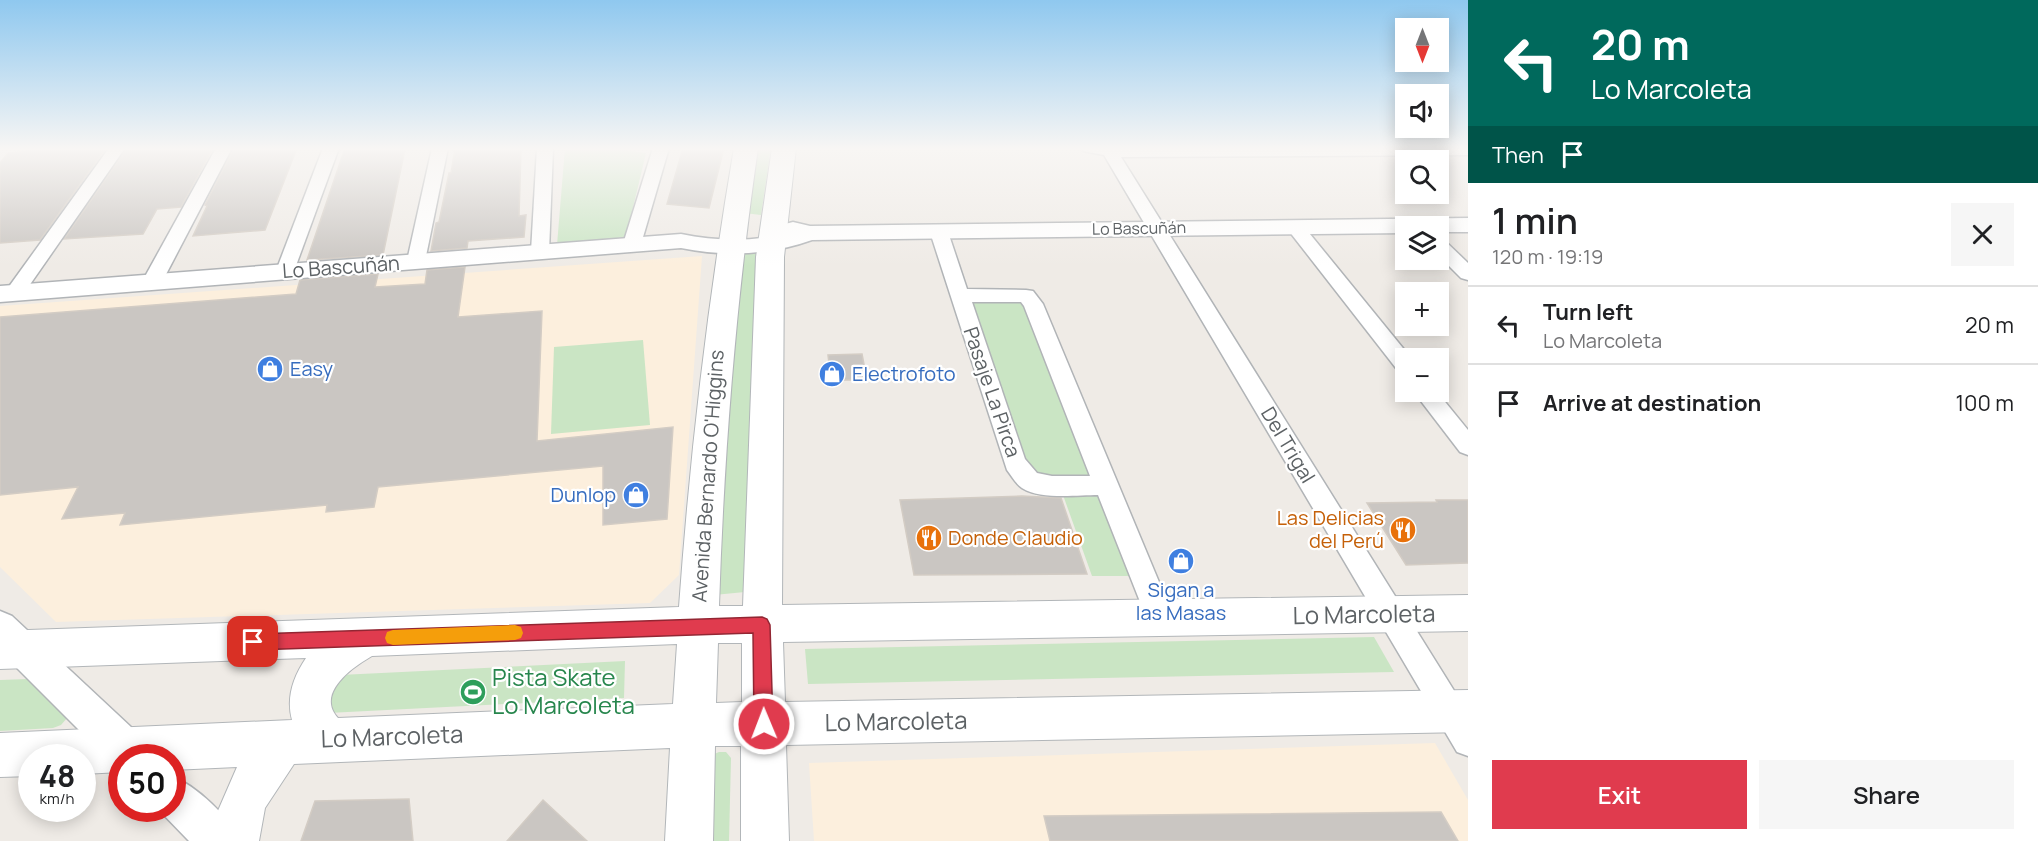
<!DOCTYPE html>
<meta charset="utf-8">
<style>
:root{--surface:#fff;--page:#f6f6f6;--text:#202124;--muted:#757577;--line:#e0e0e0;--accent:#e03b4e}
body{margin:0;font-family:Manrope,sans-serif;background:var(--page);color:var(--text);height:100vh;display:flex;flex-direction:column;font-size:22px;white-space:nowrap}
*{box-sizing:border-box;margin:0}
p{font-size:20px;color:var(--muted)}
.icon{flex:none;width:33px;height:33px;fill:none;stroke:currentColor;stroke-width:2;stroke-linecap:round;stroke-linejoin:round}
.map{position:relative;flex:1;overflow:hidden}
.sheet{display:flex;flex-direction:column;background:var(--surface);width:570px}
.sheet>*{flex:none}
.guide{background:#00695c;color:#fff;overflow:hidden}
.needle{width:39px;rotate:180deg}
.tools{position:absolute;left:1395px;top:18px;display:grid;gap:12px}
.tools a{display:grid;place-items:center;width:54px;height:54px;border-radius:0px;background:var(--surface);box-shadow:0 3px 15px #0003;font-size:30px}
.speed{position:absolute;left:18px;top:744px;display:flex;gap:12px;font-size:30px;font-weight:700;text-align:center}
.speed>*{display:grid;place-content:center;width:78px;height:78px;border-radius:50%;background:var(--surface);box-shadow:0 3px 15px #0003;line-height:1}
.speed small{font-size:15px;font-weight:400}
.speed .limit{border:9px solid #d22;background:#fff;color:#111}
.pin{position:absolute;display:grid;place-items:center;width:51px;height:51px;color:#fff;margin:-26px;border-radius:12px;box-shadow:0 3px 9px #0006}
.me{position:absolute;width:66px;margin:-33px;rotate:359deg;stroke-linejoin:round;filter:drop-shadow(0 0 4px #0008)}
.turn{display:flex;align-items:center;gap:21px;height:126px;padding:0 24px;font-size:27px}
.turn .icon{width:78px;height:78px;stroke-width:2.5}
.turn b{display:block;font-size:42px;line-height:51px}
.then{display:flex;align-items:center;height:57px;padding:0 24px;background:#0003;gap:12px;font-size:22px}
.round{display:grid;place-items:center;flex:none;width:63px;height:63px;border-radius:0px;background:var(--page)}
.overview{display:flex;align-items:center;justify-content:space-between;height:102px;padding:0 24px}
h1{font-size:36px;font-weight:600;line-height:45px}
.primary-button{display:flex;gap:12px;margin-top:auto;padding:12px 24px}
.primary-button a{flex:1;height:69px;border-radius:0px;background:var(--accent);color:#fff;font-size:24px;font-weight:600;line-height:69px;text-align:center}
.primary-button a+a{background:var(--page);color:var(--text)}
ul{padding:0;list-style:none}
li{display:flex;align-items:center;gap:18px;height:78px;padding:0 24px;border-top:2px solid var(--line)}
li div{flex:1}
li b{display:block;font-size:22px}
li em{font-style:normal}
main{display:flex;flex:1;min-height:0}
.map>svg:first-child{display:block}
.commercial{fill:#fcefdd}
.green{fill:#cae5c4}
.building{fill:#cac6c2;stroke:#d3ccc4;stroke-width:1.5}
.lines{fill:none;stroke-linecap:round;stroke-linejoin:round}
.minor-casing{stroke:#b1b4b7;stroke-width:3}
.tertiary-casing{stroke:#b1b4b7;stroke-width:3}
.secondary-casing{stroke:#b2b6b9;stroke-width:2}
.minor{fill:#fff;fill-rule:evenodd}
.tertiary{fill:#fff;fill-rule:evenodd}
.secondary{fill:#fff;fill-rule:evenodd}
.route{fill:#e03b4e;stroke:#922633;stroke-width:1.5}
.slow{fill:#f59e0b}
.labels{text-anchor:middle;stroke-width:4.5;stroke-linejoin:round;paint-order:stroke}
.far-street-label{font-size:16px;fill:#5d6265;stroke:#fff}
.street-label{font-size:20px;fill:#5d6265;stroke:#fff}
.shop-label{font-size:20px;fill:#366cbe;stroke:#fff;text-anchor:start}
.food-label{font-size:20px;fill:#c56008;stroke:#fff;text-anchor:end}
.near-street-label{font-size:24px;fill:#5d6265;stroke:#fff}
.near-leisure-label{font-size:24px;fill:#27864d;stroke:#fff;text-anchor:start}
</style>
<main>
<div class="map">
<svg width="1468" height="841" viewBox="0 0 1468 841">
<rect width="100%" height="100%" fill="#efebe6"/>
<g class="commercial">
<polygon points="702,256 679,575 650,603 56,622 0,567 0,306"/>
<polygon points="1435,743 1468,800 1468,841 814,841 809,763"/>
</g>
<g class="green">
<polygon points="565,148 604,148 646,153 626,237 557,245"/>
<polygon points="753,148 771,148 761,215 744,213"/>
<polygon points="757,248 745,592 714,595 736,251"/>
<polygon points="1027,299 1136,576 1092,576 1063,495 1035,495 972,300"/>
<polygon points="643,340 650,425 551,434 554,347"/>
<polygon points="1374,637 1394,672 808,684 805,649"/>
<polygon points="625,661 624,698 328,713 324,686 340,675"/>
<polygon points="28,679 66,714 67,718 61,725 53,728 0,731 0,680"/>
<polygon points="719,752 726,752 731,758 729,841 710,841 712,755"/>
</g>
<g class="building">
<polygon points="81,148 106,148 40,240 0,243 0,163 8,153"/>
<polygon points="127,148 213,148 181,207 157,209 143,234 64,239"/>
<polygon points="234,148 297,148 265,230 193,236 207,206 205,205"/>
<polygon points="345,148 366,148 365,152 405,149 383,255 307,260"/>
<polygon points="455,148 521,148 519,216 526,215 524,237 468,241 467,248 431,251 436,223 439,222 449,173 451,173"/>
<polygon points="683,148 724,148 709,208 667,204"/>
<polygon points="465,267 458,317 542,311 537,441 673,427 667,519 603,525 603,466 378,487 374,507 326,512 327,505 120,525 125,513 62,519 78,487 0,495 0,317 296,294 300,280 378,274 375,287 425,284 427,270"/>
<polygon points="862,354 867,380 831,380 828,355"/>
<polygon points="1022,496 1061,498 1087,574 914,575 900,500"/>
<polygon points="1436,500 1468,500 1468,563 1406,565 1367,503 1437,502"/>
<polygon points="409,799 413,841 301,841 315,801"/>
<polygon points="543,800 587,841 507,841"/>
<polygon points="1441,812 1458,841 1050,841 1044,816"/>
</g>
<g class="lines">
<defs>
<g id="minor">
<polygon points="109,148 125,148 22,296 15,298 8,296 5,292 8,288"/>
<polygon points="216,148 232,148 162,282 159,286 152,288 145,286 142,282"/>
<polygon points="323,148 339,148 294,271 292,275 278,275 276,271"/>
<polygon points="432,148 448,148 425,261 423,265 409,265 407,261"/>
<polygon points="537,148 553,148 549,252 547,256 533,256 531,252"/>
<polygon points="653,148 669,148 641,244 638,248 626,248 623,244"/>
<polygon points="1081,148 1468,148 1468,155 1121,157 1468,713 1468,756 1457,752 1104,155 1083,151"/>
<polygon points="1295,222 1301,223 1411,358 1406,358 1406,374 1399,372 1289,231 1286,227 1289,223"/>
<path d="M939,227l6,1 3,4 19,57 59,1 7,1 10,13 131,314 -4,9 -10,3 -10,-3 -52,-132c-21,0 -58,5 -76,-7 -6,-4 -11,-13 -15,-18l-77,-238 3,-4zM972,302h49l3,4 66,170h-38l-15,-3 -12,-14z"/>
<polygon points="1438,239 1444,240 1468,263 1468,280 1461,278 1438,255"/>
<polygon points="1414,392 1437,392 1468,430 1468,455 1460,452"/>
</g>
<g id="tertiary">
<path d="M1468,218v14h-30v-6h-32v7l-594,7c-42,15 -87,17 -131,8l-681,54v-16l681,-52c34,7 70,8 104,0l-3,-5 3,-5 8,-2 17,4z"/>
<polygon points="0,611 12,616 146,741 150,758 122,758 122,770 118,769 0,651"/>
<path d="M172,776c24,10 58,41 68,65h-51l-32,-33h15z"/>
</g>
<path id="secondary" d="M734,148h24c-22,152 -34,305 -39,458h24l13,-349 16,-109h24l-12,109 -2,348 686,-10v36l-685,11 2,60 683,-12v42l-682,13 3,96h-48v-95h-26l-2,95h-48l5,-93 -376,16 -29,44 -6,33h-48l6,-28 20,-46 -65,3v-12h-50v14l-40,2v-16h-50v18l-32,1v-44l292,-13c-6,-22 1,-43 14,-62l-306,11v-38l679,-24c11,-154 29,-307 55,-459zM718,643h24v59l-26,1zM677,644l-4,60 -335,14c-23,-25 15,-51 34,-62z"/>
</defs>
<use href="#minor" class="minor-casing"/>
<use href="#tertiary" class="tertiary-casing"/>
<use href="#secondary" class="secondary-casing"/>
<use href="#minor" class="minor"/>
<use href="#tertiary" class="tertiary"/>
<use href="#secondary" class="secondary"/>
</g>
<linearGradient id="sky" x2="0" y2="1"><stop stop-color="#8fc8ef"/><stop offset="0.56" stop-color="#f8f6f4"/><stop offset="1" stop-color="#f8f6f4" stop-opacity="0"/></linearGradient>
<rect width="1468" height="266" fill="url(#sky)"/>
<polygon class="route" points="762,617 767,619 770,625 773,724 770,731 764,733 757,731 754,724 753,633 253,650 247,648 245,642 247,637 253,634"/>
<polygon class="slow" points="515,625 521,627 523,633 521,638 515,640 393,645 387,643 385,638 387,632 393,630"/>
<defs>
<symbol id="shop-disc" viewBox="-11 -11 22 22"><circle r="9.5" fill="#3f7fe0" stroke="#fff"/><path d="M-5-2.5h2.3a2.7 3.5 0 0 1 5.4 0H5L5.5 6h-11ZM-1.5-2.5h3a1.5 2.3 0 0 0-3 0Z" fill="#fff"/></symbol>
<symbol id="restaurant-disc" viewBox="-11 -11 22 22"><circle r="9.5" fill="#e8710a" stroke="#fff"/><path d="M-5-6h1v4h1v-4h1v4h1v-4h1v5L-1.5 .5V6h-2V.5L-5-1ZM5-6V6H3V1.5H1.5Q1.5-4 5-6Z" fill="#fff"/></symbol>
<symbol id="stadium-disc" viewBox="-11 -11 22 22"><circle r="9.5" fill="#2e9e5b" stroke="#fff"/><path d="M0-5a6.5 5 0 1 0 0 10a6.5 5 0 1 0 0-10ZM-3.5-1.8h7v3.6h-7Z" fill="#fff"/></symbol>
</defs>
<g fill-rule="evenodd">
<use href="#shop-disc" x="255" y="354" width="30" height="30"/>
<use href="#shop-disc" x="817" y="359" width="30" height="30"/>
<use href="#shop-disc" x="621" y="480" width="30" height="30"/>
<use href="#restaurant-disc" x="1388" y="515" width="30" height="30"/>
<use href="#restaurant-disc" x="914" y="523" width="30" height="30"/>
<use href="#shop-disc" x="1166" y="546" width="30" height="30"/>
<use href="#stadium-disc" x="458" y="677" width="30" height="30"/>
</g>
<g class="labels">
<g class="far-street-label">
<text transform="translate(1139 228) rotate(-1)" y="6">Lo Bascuñán</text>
</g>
<g class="street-label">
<text transform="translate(341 267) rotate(-4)" y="7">Lo Bascuñán</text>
<text transform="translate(992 392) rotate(71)" y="7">Pasaje La Pirca</text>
<text transform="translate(1288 445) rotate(59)" y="7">Del Trigal</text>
<text transform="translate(708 476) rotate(-86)" y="7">Avenida Bernardo O'Higgins</text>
</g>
<g class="shop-label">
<text x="290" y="376">Easy</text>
<text x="852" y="381">Electrofoto</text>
<text x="616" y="502" text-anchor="end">Dunlop</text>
<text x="1181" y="597" text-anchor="middle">Sigan a<tspan x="1181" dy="23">las Masas</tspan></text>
</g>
<g class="food-label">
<text x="1384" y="525">Las Delicias<tspan x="1384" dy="23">del Perú</tspan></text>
<text x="948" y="545" text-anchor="start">Donde Claudio</text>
</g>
<g class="near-street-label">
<text transform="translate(1364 615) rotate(-1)" y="8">Lo Marcoleta</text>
<text transform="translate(896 722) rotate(-1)" y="8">Lo Marcoleta</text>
<text transform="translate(392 737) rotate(-2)" y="8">Lo Marcoleta</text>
</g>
<g class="near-leisure-label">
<text x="492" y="686">Pista Skate<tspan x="492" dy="28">Lo Marcoleta</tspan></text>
</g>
</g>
</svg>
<div class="tools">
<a><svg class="needle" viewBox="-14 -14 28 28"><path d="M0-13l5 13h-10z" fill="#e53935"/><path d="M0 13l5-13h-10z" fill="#757577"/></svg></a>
<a><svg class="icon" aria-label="sound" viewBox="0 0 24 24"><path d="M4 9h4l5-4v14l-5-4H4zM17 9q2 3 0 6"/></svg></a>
<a><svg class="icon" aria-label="search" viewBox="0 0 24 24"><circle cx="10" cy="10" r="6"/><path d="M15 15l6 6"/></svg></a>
<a><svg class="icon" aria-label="layers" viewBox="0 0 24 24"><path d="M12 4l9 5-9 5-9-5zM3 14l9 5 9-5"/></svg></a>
<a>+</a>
<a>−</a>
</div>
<div class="speed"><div>48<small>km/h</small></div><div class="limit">50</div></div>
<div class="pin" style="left:253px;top:642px;background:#d93025"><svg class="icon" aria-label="arrive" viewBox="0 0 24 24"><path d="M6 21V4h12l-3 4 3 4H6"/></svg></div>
<svg class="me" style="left:764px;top:724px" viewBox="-20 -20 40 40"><circle r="17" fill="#e03b4e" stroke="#fff" stroke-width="3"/><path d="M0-11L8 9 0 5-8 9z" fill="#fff"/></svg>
</div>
<section class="sheet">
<div class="guide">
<div class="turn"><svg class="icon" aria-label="left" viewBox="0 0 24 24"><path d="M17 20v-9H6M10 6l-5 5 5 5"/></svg><div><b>20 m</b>Lo Marcoleta</div></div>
<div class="then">Then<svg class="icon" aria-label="arrive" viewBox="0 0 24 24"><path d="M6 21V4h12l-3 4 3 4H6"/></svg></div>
</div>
<div class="overview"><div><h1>1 min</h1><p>120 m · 19:19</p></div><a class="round"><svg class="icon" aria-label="close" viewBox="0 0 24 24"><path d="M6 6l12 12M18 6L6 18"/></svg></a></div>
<ul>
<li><svg class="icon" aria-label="left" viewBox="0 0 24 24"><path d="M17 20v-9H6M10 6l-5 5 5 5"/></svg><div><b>Turn left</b><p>Lo Marcoleta</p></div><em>20 m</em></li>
<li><svg class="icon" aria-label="arrive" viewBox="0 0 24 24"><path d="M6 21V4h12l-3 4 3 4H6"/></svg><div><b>Arrive at destination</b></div><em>100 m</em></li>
</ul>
<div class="primary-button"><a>Exit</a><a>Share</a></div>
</section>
</main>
